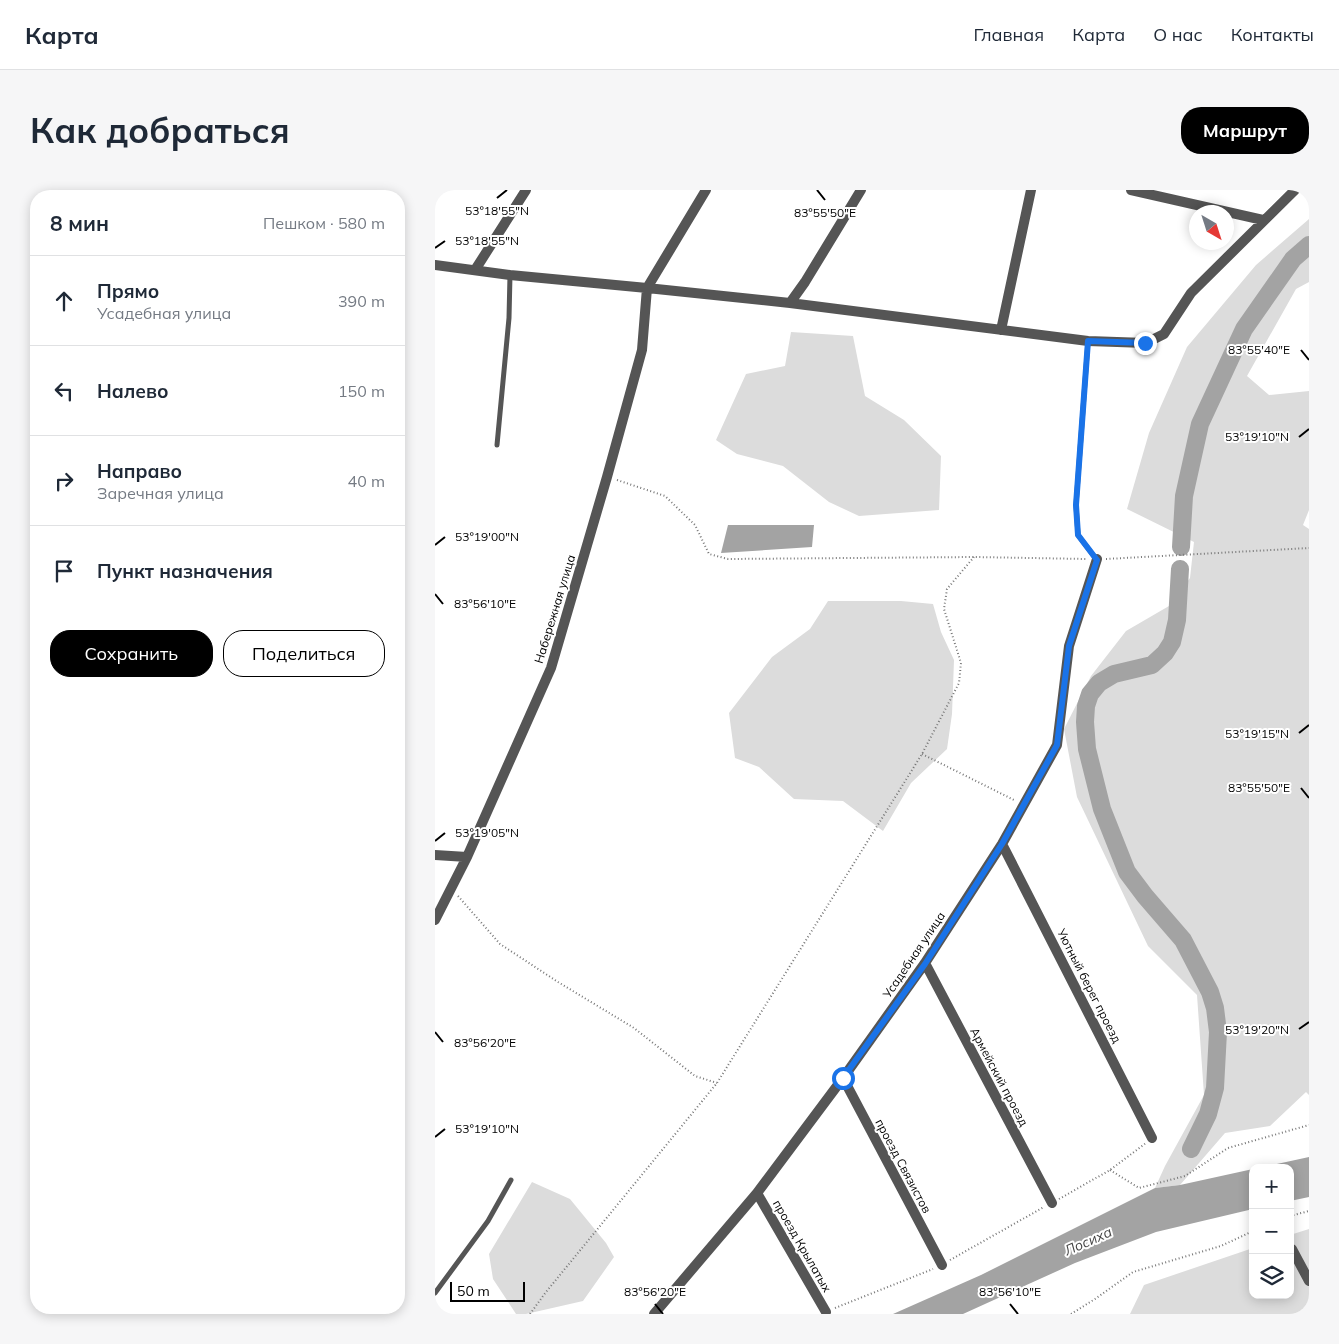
<!DOCTYPE html>
<html lang="ru">
<head>
<meta charset="utf-8">
<style>
	:root { --surface:#fff; --page:#f6f6f7; --text:#1f2937; --muted:#747a83; --line:#e0e1e3; --accent:#000 }
	body { margin:0; font-family:Mulish,sans-serif; background:var(--page); color:var(--text) }
	.controls { position:absolute; right:15px; bottom:15px; display:grid; overflow:hidden; border-radius:10px; box-shadow:0 2px 12px #0003 }
	.controls button { width:45px; height:45px; display:grid; place-items:center; padding:0; border:0; border-bottom:1px solid var(--line); background:var(--surface); color:var(--text); font:25px sans-serif }
	.compass { position:absolute; left:754px; top:15px; width:45px; height:45px; border-radius:50%; background:var(--surface); box-shadow:0 2px 12px #0003; rotate:141deg }
	.scale { position:absolute; left:15px; bottom:12px; width:75px; box-sizing:border-box; padding-left:5px; border:2px solid #000; border-top:0; font-size:14px; line-height:18px; white-space:nowrap; color:#000; -webkit-text-stroke:4px #fff; paint-order:stroke }
	.stop { position:absolute; width:15px; height:15px; margin:-11px; border:4px solid #1a73e8; border-radius:50%; background:#fff }
	.stop.end { background:#1a73e8; border-color:#fff; box-shadow:0 1px 5px #0008 }
	.list { margin:0; padding:0; list-style:none }
	h2 { display:flex; justify-content:space-between; align-items:center; height:65px; margin:0; padding:0 20px; font-size:21px }
	h2 small { font-size:16px; font-weight:400; color:var(--muted) }
	.list li { display:grid; grid-template-columns:32px 1fr auto; gap:15px; align-items:center; box-sizing:border-box; height:90px; padding:0 20px; border-top:1px solid var(--line) }
	.list b { display:block; font-size:19px; white-space:nowrap }
	.list p { margin:0; font-size:16px; white-space:nowrap; color:var(--muted) }
	.list em { font-size:16px; font-style:normal; color:var(--muted) }
	.actions { display:flex; gap:10px; padding:15px 20px }
	.actions a { flex:1; padding:11px 0; border:1px solid var(--accent); border-radius:20px; text-align:center; font-size:18px; color:var(--accent) }
	.actions .main { background:var(--accent); color:#fff }
	.icon { flex:none; width:28px; height:28px; fill:none; stroke:currentColor; stroke-width:2; stroke-linecap:round; stroke-linejoin:round }
	.map { position:relative; flex:none; width:874px; height:1124px; overflow:hidden; border-radius:20px }
	header { display:flex; align-items:center; gap:30px; box-sizing:border-box; height:70px; padding:0 25px; background:var(--surface); border-bottom:1px solid var(--line) }
	header strong { font-size:24px }
	nav { display:flex; gap:28px; margin-inline-start:auto; font-size:18px }
	.intro { display:flex; align-items:center; justify-content:space-between; box-sizing:border-box; height:120px; padding:0 30px }
	h1 { margin:0; font-size:35px }
	.button { padding:12px 22px; border-radius:20px; background:var(--accent); color:#fff; font-size:18px; font-weight:700 }
	main { display:flex; gap:30px; padding:0 30px }
	aside { flex:1; background:var(--surface); border-radius:20px; box-shadow:0 2px 12px #0003 }
	.map>svg:first-child { display:block }
	.green { fill:#dcdcdc }
	.water { fill:#a3a3a3 }
	.lines { fill:none; stroke-linecap:round; stroke-linejoin:round }
	.river { stroke:#a3a3a3; stroke-width:18 }
	.path { stroke:#777; stroke-width:2; stroke-dasharray:1 2.5; stroke-linecap:butt }
	.service { stroke:#555; stroke-width:5 }
	.minor { stroke:#555; stroke-width:10 }
	.route { stroke:#1a73e8; stroke-width:6 }
	.ticks { fill:none; stroke:#000; stroke-width:2 }
	.labels { text-anchor:middle; stroke-width:4; stroke-linejoin:round; paint-order:stroke }
	.street-label { font-size:12px; fill:#000; stroke:#fff }
	.water-label { font-size:14px; font-style:italic; fill:#444; stroke:#fff }
	.ticks-label { font-size:12px; text-anchor:middle; fill:#000; stroke:#fff; stroke-width:4; stroke-linejoin:round; paint-order:stroke }
</style>
</head>
<body>
<header>
<strong>Карта</strong>
<nav><a>Главная</a><a>Карта</a><a>О нас</a><a>Контакты</a></nav>
</header>
<div class="intro"><h1>Как добраться</h1><a class="button">Маршрут</a></div>
<main>
<aside>
<h2>8 мин<small>Пешком · 580 m</small></h2>
<ul class="list">
<li><svg class="icon" aria-label="ahead" viewBox="0 0 24 24"><path d="M12 20V5M6 11l6-6 6 6"/></svg><div><b>Прямо</b><p>Усадебная улица</p></div><em>390 m</em></li>
<li><svg class="icon" aria-label="left" viewBox="0 0 24 24"><path d="M17 20v-9H6M10 6l-5 5 5 5"/></svg><div><b>Налево</b></div><em>150 m</em></li>
<li><svg class="icon" aria-label="right" viewBox="0 0 24 24"><path d="M7 20v-9h11M14 6l5 5-5 5"/></svg><div><b>Направо</b><p>Заречная улица</p></div><em>40 m</em></li>
<li><svg class="icon" aria-label="arrive" viewBox="0 0 24 24"><path d="M6 21V4h12l-3 4 3 4H6"/></svg><div><b>Пункт назначения</b></div></li>
</ul>
<div class="actions"><a class="main">Сохранить</a><a>Поделиться</a></div>
</aside>
<div class="map">
<svg width="874" height="1124" viewBox="0 0 874 1124">
	<rect width="100%" height="100%" fill="#fff"/>
	<path class="green" d="M 874,29 L 874,92 L 861,99 L 812,186 L 834,205 L 874,201 L 874,320 L 868,335 L 874,339 L 874,905 L 871,902 L 835,936 L 790,943 L 745,995 L 720,998 L 730,976 L 769,905 L 762,805 L 713,756 L 642,607 L 629,539 L 656,486 L 691,441 L 734,416 L 755,388 L 759,352 L 692,319 L 714,243 L 752,157 L 821,75 Z
		M 356,142 L 418,146 L 430,206 L 469,230 L 506,266 L 504,320 L 424,326 L 394,312 L 348,276 L 302,264 L 281,250 L 311,184 L 350,176 Z
		M 393,411 L 466,411 L 498,414 L 506,442 L 519,470 L 517,524 L 512,559 L 476,593 L 448,641 L 408,611 L 359,609 L 324,577 L 300,568 L 294,523 L 337,467 L 375,439 Z
		M 97,992 L 135,1009 L 171,1053 L 179,1067 L 148,1111 L 91,1124 L 81,1124 L 58,1089 L 54,1064 Z
		M 874,1039 L 874,1124 L 695,1124 L 709,1095 L 818,1058 L 818,1105 L 855,1105 L 855,1045 Z"/>
	<path class="water" d="M 293,335 L 379,335 L 377,357 L 286,363 Z
		M 874,967 L 874,1007 L 855,1011 L 855,978 L 824,978 Z
		M 818,979 L 818,1019 L 721,1042 L 640,1073 L 528,1124 L 458,1124 L 546,1085 L 720,998 L 745,995 Z"/>
	<g class="lines">
		<path class="river" d="M 746,357 L 749,306 L 765,234 L 809,139 L 858,69 L 874,55
			M 745,379 L 742,430 L 737,452 L 730,463 L 717,475 L 679,484 L 664,493 L 655,504 L 651,516 L 650,532 L 652,559 L 667,619 L 692,682 L 710,706 L 748,750 L 775,802 L 780,818 L 783,842 L 780,898 L 773,924 L 756,959"/>
		<path class="path" d="M 182,290 L 230,306 L 260,335 L 274,364 L 293,369 L 539,367 L 651,369
			M 671,369 L 874,358
			M 487,564 L 579,610
			M 23,706 L 65,754 L 123,792 L 199,838 L 260,886 L 282,893
			M 675,980 L 704,998 L 750,986 L 793,958 L 874,935
			M 624,1009 L 675,980 L 711,953
			M 855,1026 L 874,1021
			M 515,1070 L 609,1017
			M 400,1118 L 498,1079
			M 95,1124 L 111,1102 L 282,893 L 487,564 L 524,493 L 526,473 L 509,419 L 512,399 L 539,367
			M 636,1124 L 660,1109 L 698,1082 L 786,1056 L 818,1041"/>
		<path class="service" d="M 653,151 L 641,315 L 643,345 L 661,369
			M 62,255 L 74,128 L 75,85
			M 0,1103 L 53,1031 L 76,990"/>
		<path class="minor" d="M 696,0 L 828,30
			M 0,75 L 75,85 L 212,98 L 355,113 L 653,151 L 711,153 L 729,144 L 756,103 L 860,0
			M 40,80 L 91,0
			M 355,113 L 370,92 L 426,0
			M 566,140 L 596,0
			M 567,654 L 717,948
			M 0,665 L 32,667
			M 0,730 L 32,667 L 116,478 L 172,287 L 207,160 L 212,98 L 271,0
			M 490,773 L 617,1013
			M 408,888 L 507,1075
			M 322,1003 L 391,1122
			M 857,1059 L 874,1091
			M 219,1124 L 322,1003 L 408,888 L 490,773 L 567,654 L 622,555 L 634,456 L 662,369"/>
	</g>
	<g class="lines">
		<path class="route" d="M 408,888 L 490,774 L 567,654 L 622,555 L 634,456 L 662,370 L 643,345 L 641,315 L 653,151 L 710,153"/>
	</g>
	<path class="ticks" d="M 382,0 L 390,10M 62,8 L 72,0M 0,58 L 10,51M 866,160 L 874,170M 864,247 L 874,239M 0,355 L 10,347M 0,404 L 8,414M 864,543 L 874,535M 866,598 L 874,608M 0,651 L 10,643M 864,839 L 874,832M 0,842 L 8,852M 0,947 L 10,939M 220,1114 L 228,1124M 575,1114 L 583,1124"/>
	<g class="labels">
		<g class="street-label">
			<text transform="translate(120 419) rotate(-73)" y="4">Набережная улица</text>
			<text transform="translate(479 765) rotate(-56)" y="4">Усадебная улица</text>
			<text transform="translate(654 796) rotate(63)" y="4">Уютный берег проезд</text>
			<text transform="translate(564 887) rotate(62)" y="4">Армейский проезд</text>
			<text transform="translate(468 976) rotate(62)" y="4">проезд Связистов</text>
			<text transform="translate(367 1056) rotate(60)" y="4">проезд Крылатых</text>
		</g>
		<g class="water-label">
			<text transform="translate(653 1051) rotate(-24)" y="5">Лосиха</text>
		</g>
	</g>
	<g class="ticks-label">
		<text x="62" y="25">53°18'55"N</text>
		<text x="390" y="27">83°55'50"E</text>
		<text x="52" y="55">53°18'55"N</text>
		<text x="824" y="164">83°55'40"E</text>
		<text x="822" y="251">53°19'10"N</text>
		<text x="52" y="351">53°19'00"N</text>
		<text x="50" y="418">83°56'10"E</text>
		<text x="822" y="548">53°19'15"N</text>
		<text x="824" y="602">83°55'50"E</text>
		<text x="52" y="647">53°19'05"N</text>
		<text x="822" y="844">53°19'20"N</text>
		<text x="50" y="857">83°56'20"E</text>
		<text x="52" y="943">53°19'10"N</text>
		<text x="220" y="1106">83°56'20"E</text>
		<text x="575" y="1106">83°56'10"E</text>
	</g>
</svg>
<div class="controls">
<button>+</button>
<button>−</button>
<button><svg class="icon" aria-label="layers" viewBox="0 0 24 24"><path d="M12 4l9 5-9 5-9-5zM3 14l9 5 9-5"/></svg></button>
</div>
<svg class="compass" viewBox="-18 -18 36 36"><path d="M0-13l5 13h-10z" fill="#e53935"/><path d="M0 13l5-13h-10z" fill="#747a83"/></svg>
<div class="scale">50 m</div>
<div class="stop" style="left:408px;top:888px"></div>
<div class="stop end" style="left:710px;top:153px"></div>
</div>
</main>
</body>
</html>
